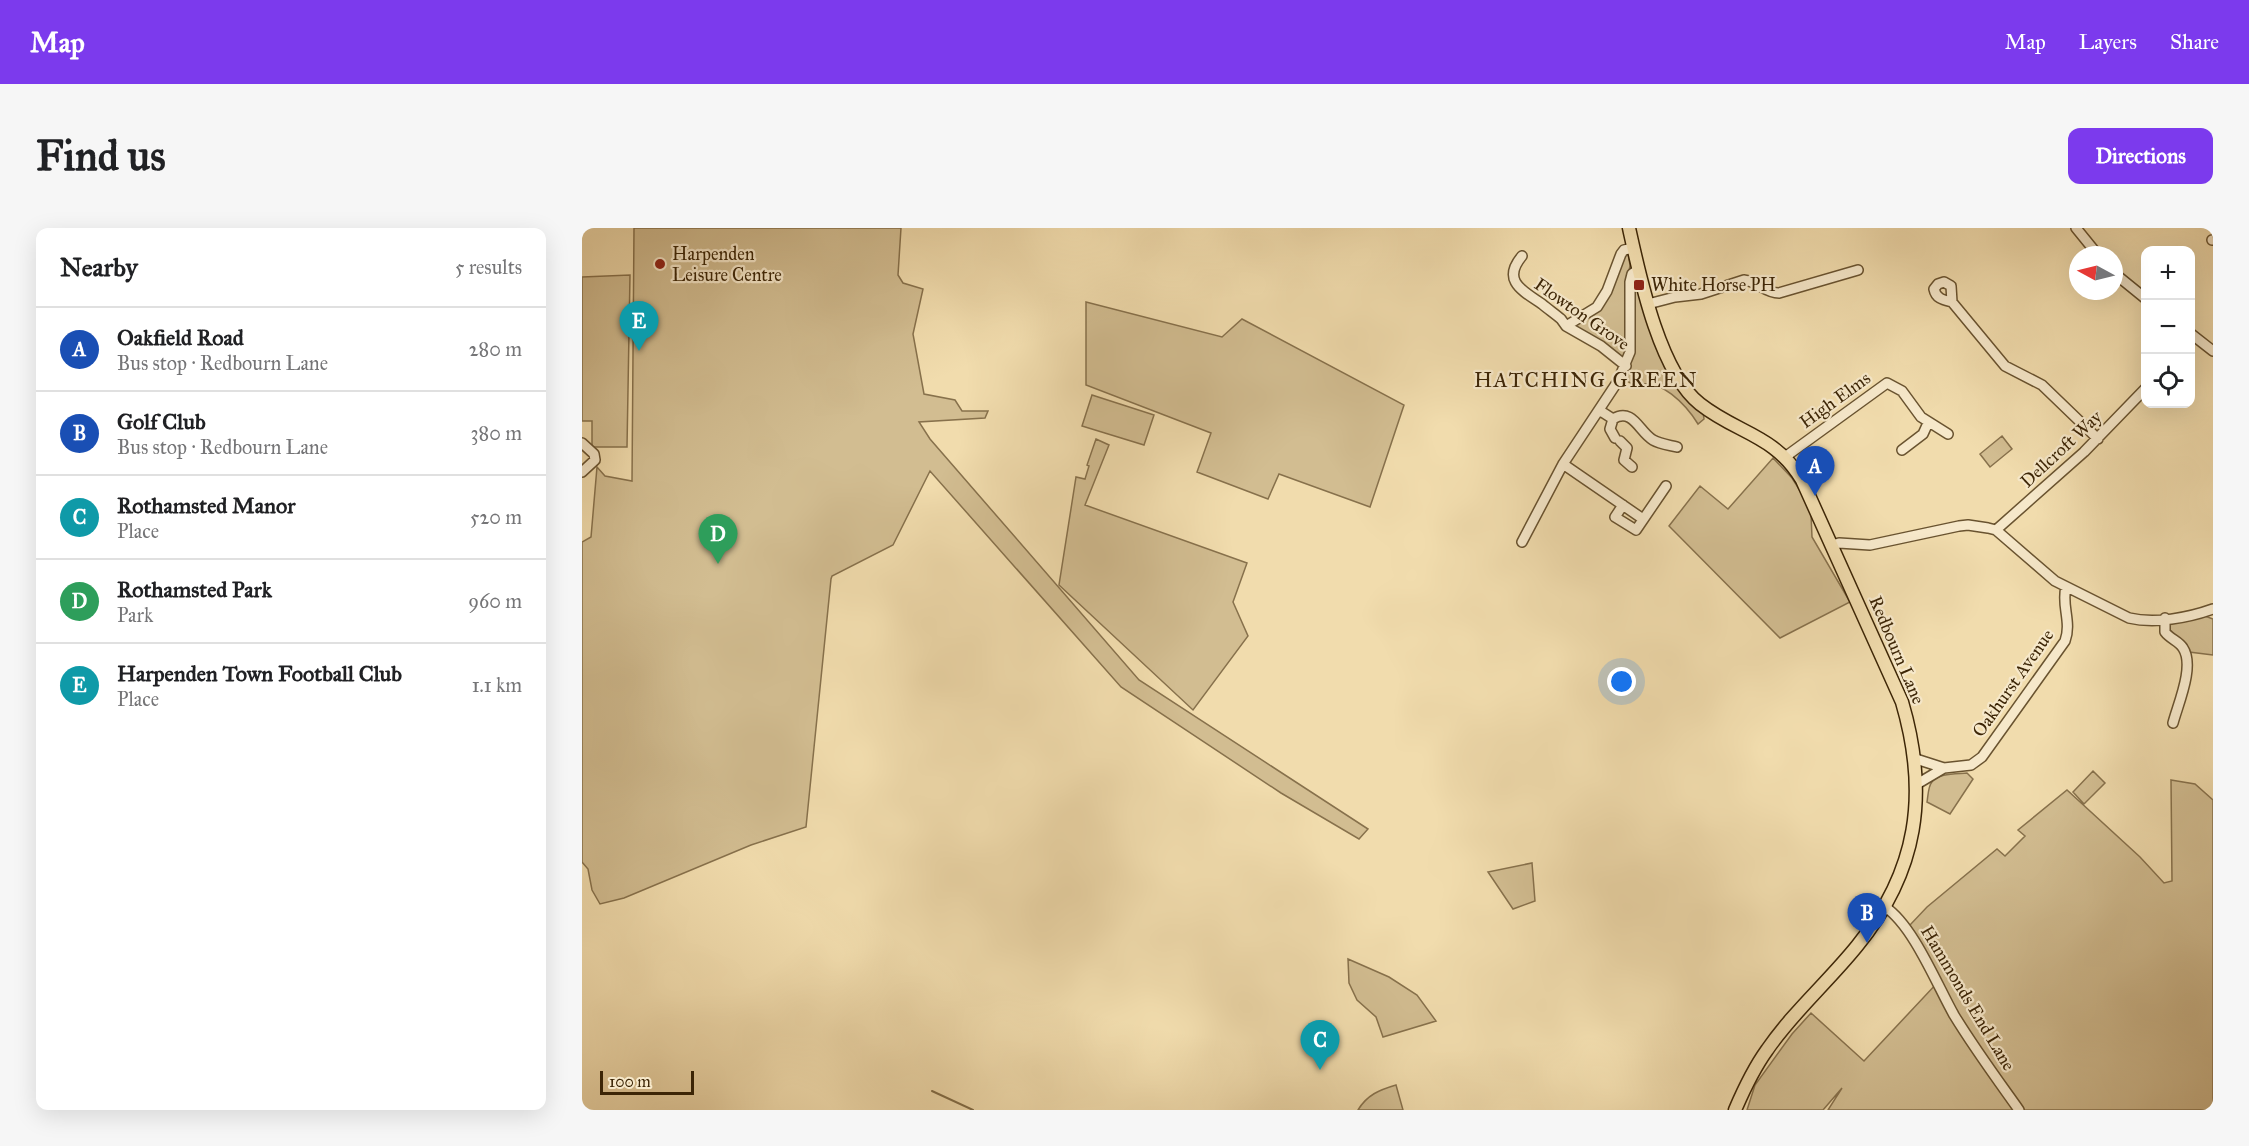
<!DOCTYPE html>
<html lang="en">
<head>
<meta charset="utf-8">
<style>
	:root { --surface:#fff; --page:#f6f6f6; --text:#202124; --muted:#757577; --line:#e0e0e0; --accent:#7c3aed }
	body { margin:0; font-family:"IM FELL Great Primer",serif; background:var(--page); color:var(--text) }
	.controls { position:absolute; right:18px; top:18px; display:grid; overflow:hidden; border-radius:12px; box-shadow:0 6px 24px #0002 }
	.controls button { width:54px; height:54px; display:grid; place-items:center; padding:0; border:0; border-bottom:2px solid var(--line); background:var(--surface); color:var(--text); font:30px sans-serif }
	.compass { position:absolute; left:1487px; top:18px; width:54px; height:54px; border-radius:50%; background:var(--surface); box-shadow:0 6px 24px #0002; rotate:277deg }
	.scale { position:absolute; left:18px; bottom:15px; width:94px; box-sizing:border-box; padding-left:6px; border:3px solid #3c2506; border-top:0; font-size:16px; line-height:21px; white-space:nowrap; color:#3c2506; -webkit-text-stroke:4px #f6e8ca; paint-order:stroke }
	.you { position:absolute; left:1040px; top:454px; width:21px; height:21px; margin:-15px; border:4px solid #fff; border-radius:50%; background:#1a73e8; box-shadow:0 0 0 9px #1a73e833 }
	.badge { display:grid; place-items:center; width:39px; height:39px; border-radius:50%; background:var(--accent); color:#fff; font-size:20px; font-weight:700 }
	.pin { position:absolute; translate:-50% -50px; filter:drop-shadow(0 2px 3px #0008) }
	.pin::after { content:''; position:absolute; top:32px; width:21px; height:18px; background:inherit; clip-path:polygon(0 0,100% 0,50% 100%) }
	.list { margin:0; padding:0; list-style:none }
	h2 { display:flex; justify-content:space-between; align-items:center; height:78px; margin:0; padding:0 24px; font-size:26px }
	h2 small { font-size:20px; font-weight:400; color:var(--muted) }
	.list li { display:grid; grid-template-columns:39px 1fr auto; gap:18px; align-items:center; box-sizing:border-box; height:84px; padding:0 24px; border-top:2px solid var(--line) }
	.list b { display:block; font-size:22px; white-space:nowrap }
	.list p { margin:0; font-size:20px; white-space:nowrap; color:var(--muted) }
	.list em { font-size:20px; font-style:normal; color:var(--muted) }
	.icon { flex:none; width:33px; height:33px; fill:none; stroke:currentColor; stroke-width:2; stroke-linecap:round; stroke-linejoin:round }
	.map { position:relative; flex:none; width:1631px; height:882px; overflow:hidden; border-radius:12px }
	header { display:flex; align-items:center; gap:36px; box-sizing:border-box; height:84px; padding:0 30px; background:var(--accent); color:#fff }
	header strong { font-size:28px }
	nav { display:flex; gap:33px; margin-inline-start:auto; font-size:21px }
	.intro { display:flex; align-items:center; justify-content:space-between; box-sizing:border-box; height:144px; padding:0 36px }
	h1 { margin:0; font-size:42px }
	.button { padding:15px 27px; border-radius:12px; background:var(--accent); color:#fff; font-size:21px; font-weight:700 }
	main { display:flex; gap:36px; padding:0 36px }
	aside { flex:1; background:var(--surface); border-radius:12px; box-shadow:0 6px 24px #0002 }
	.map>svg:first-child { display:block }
	.green { fill:#d2bd91; stroke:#87714c; stroke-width:1.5 }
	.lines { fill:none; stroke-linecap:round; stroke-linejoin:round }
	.stream { stroke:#836e48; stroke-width:2 }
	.minor-casing { stroke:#695330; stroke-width:12 }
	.major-casing { stroke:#3c2506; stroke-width:15 }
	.minor { stroke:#f6e8ca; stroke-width:9 }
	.major { stroke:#f1dcad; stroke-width:12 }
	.poi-dot { fill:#8f2418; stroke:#f6e8ca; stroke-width:2 }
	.labels { text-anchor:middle; stroke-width:4.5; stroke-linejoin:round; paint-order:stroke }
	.poi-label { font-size:18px; fill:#3c2506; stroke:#f6e8ca; text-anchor:start }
	.street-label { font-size:18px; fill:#3c2506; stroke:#f6e8ca }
	.quarter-label { font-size:21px; letter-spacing:1.5px; fill:#3c2506; stroke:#f6e8ca }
</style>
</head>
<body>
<header>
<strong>Map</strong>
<nav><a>Map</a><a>Layers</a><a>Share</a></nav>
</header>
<div class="intro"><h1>Find us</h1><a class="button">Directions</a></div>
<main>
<aside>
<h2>Nearby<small>5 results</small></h2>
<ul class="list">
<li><span class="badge" style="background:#1a4fb4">A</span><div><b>Oakfield Road</b><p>Bus stop · Redbourn Lane</p></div><em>280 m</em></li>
<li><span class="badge" style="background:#1a4fb4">B</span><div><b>Golf Club</b><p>Bus stop · Redbourn Lane</p></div><em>380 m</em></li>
<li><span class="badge" style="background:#0f9aa8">C</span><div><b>Rothamsted Manor</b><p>Place</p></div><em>520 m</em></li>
<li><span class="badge" style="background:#2e9e5b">D</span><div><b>Rothamsted Park</b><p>Park</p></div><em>960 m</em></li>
<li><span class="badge" style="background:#0f9aa8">E</span><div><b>Harpenden Town Football Club</b><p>Place</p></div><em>1.1 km</em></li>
</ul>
</aside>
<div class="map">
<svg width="1631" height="882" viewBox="0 0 1631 882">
	<rect width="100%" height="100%" fill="#f1dcad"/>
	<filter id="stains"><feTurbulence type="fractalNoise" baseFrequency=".00333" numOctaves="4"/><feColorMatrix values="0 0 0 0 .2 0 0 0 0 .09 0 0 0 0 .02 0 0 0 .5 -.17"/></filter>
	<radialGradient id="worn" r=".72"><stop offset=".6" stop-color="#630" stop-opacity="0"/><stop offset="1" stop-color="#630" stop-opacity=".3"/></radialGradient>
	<path class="green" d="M 52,0 L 319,0 L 316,47 L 321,55 L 341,61 L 331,106 L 342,166 L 373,172 L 380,183 L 406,183 L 403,190 L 337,194 L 348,211 L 557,452 L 786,601 L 777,611 L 699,565 L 539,459 L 348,243 L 311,317 L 250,348 L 249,351 L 224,599 L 169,617 L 42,670 L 18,676 L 10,662 L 6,641 L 0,634 L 0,314 L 9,309 L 15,239 L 23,248 L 50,253 Z
		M 1046,25 L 1048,37 L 1045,56 L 1043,133 L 990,97 L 1007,89 L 1041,27 Z
		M 48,47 L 45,219 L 10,219 L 10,193 L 0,193 L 0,49 Z
		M 1053,50 L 1080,127 L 1121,184 L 1122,191 L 1116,196 C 1105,178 1077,147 1054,158 L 1041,151 L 1051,126 L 1050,54 Z
		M 504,74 L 640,109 L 660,91 L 822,177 L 788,279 L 697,246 L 686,271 L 615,244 L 629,205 L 504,157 Z
		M 510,167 L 572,187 L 562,217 L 500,198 Z
		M 1420,208 L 1430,221 L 1408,239 L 1398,226 Z
		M 514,211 L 527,217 L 503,277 L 665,335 L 651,374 L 666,408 L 611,482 L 477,357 L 494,249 L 503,251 L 507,238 L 505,237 Z
		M 1191,230 L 1210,250 L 1222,269 L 1229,286 L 1230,309 L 1268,374 L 1198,410 L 1087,298 L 1118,258 L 1146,281 Z
		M 1623,388 L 1631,391 L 1631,427 L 1607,424 L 1588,404 L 1587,398 L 1589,395 Z
		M 1511,543 L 1523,555 L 1502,576 L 1491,564 Z
		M 1385,545 L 1391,551 L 1368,586 L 1345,574 C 1346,569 1346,558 1350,554 C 1355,545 1375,546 1385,545 Z
		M 1589,552 L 1613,556 L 1631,572 L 1631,882 L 1246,882 L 1260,860 L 1241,882 L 1165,882 L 1173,857 L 1210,806 L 1229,785 L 1282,833 L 1357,753 L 1327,698 L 1345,679 L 1415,621 L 1423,628 L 1443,608 L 1436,602 L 1485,562 L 1558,629 L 1582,655 L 1590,653 Z
		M 950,635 L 953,673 L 931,681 L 906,644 Z
		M 766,731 L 807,749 L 835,767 L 854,793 L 801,809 L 794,789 L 775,772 L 767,755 Z
		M 814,857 L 821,882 L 776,882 C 785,867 797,862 814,857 Z"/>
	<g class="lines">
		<path class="stream" d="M 350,863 L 391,882"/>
		<defs>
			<path id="minor" d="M 1494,0 L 1516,27
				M 1630,12 L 1631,12
				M 940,28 C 919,53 941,63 960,76 C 966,81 973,86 979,91 L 984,98 L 1019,118 L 1044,138
				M 1532,45 L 1564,71
				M 1370,74 L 1369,58 L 1362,54 L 1356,56 L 1352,61 C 1354,71 1362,72 1370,74 L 1423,138 L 1460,157 L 1516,211
				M 1066,76 L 1093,69 L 1119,66 L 1162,52 C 1175,53 1183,65 1197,65 L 1276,42
				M 984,98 L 1015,79 L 1025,63 L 1039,26 L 1042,22 L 1051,20
				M 1608,105 L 1631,123
				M 1017,182 L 1031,191 L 1028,201 L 1033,210
				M 1031,191 C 1051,179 1057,204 1071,212 C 1078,216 1087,217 1095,219
				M 1038,213 L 1045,220 L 1042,232 L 1050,239
				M 0,215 L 12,226 L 13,232 L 0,244
				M 1320,222 L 1341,206 L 1346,195
				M 1203,229 L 1305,155 L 1320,163 L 1339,189 L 1366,206
				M 981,236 L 1061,291
				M 1041,277 L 1033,289 L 1054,302 L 1084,258
				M 1414,302 L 1502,224 L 1564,160
				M 940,314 L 981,236 L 1036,153 L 1048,124 L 1048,54 L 1050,46 L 1057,41
				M 1250,317 L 1257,315 L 1288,317 L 1377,298 L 1386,297 L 1406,300 L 1414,302 L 1473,353 L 1547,390 C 1573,396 1606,390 1631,381
				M 1583,390 L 1583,404 C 1588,411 1597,413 1601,420 C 1613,438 1596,476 1591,495
				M 1334,531 L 1362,540
				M 1335,556 L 1362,540 L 1389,537 L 1400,529 L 1483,413 C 1490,394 1479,377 1484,359
				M 1303,679 C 1331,697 1355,757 1372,787 C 1392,820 1415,851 1437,882"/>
			<path id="major" d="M 1047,0 C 1058,50 1078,145 1118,176 C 1156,206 1192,206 1220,252 L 1320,474 C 1347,566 1336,643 1275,718 C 1246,754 1211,784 1185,822 C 1172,840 1162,861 1153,882"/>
		</defs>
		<use href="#minor" class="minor-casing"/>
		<use href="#major" class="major-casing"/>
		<use href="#minor" class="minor"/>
		<use href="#major" class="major"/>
	</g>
	<g class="poi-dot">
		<circle cx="78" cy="36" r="6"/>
		<rect x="1051" y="51" width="12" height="12" rx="3"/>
	</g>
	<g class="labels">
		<g class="poi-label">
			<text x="90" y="32">Harpenden<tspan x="90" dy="21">Leisure Centre</tspan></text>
			<text x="1069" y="63">White Horse PH</text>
		</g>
		<g class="street-label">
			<text transform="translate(1000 86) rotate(35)" y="6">Flowton Grove</text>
			<text transform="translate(1253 172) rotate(-36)" y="6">High Elms</text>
			<text transform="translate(1479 221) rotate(-43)" y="6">Dellcroft Way</text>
			<text transform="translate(1315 422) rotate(67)" y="6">Redbourn Lane</text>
			<text transform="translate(1431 455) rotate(-55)" y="6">Oakhurst Avenue</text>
			<text transform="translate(1386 770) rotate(59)" y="6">Hammonds End Lane</text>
		</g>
		<g class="quarter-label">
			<text x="1004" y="159">HATCHING GREEN</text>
		</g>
	</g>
	<rect width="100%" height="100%" filter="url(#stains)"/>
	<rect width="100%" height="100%" fill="url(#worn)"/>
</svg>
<div class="controls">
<button>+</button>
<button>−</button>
<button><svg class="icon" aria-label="locate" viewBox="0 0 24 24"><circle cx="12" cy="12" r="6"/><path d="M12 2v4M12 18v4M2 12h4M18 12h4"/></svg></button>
</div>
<svg class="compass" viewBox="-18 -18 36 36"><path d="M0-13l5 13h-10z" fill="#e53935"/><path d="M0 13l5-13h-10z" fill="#757577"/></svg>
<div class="scale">100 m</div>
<div class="you"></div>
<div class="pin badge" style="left:1233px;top:268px;background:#1a4fb4">A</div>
<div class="pin badge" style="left:1285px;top:715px;background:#1a4fb4">B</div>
<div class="pin badge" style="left:738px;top:842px;background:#0f9aa8">C</div>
<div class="pin badge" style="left:136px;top:336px;background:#2e9e5b">D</div>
<div class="pin badge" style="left:57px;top:123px;background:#0f9aa8">E</div>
</div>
</main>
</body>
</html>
